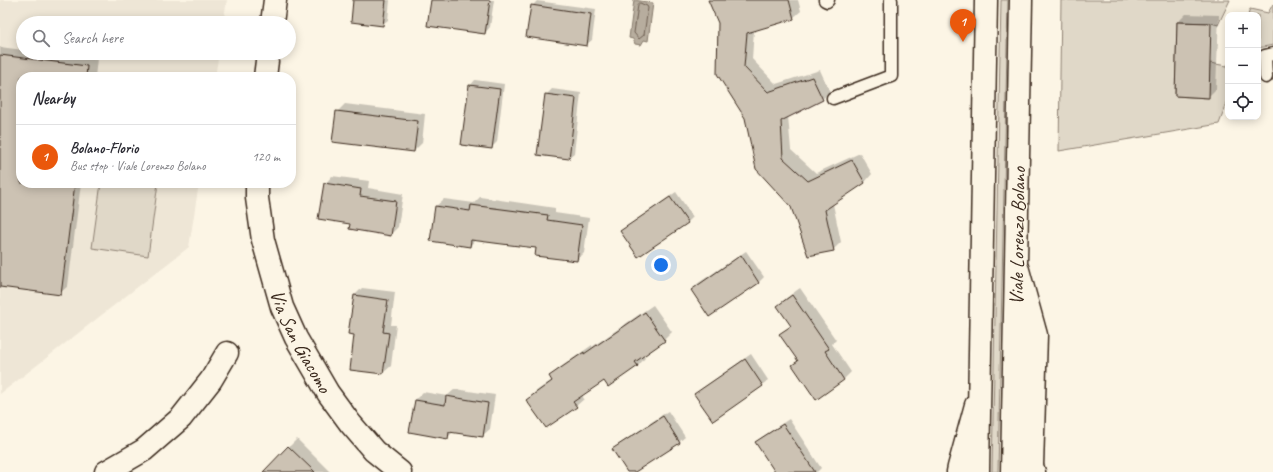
<!DOCTYPE html>
<html lang="en">
<head>
<meta charset="utf-8">
<style>
	:root { --surface:#fff; --page:#f2f2f3; --text:#2b2b33; --muted:#7c7c81; --line:#e1e1e2; --accent:#ea580c }
	body { margin:0; font-family:Caveat,sans-serif; background:var(--page); color:var(--text) }
	.controls { position:absolute; right:12px; top:12px; display:grid; overflow:hidden; border-radius:8px; box-shadow:0 2px 10px #0003 }
	.controls button { width:36px; height:36px; display:grid; place-items:center; padding:0; border:0; border-bottom:1px solid var(--line); background:var(--surface); color:var(--text); font:20px sans-serif }
	.you { position:absolute; left:661px; top:265px; width:14px; height:14px; margin:-10px; border:3px solid #fff; border-radius:50%; background:#1a73e8; box-shadow:0 0 0 6px #1a73e833 }
	.badge { display:grid; place-items:center; width:26px; height:26px; border-radius:50%; background:var(--accent); color:#fff; font-size:13px; font-weight:700 }
	.pin { position:absolute; translate:-50% -33px; filter:drop-shadow(0 1px 2px #0008) }
	.pin::after { content:''; position:absolute; top:21px; width:14px; height:12px; background:inherit; clip-path:polygon(0 0,100% 0,50% 100%) }
	.list { margin:0; padding:0; list-style:none }
	h2 { display:flex; justify-content:space-between; align-items:center; height:52px; margin:0; padding:0 16px; font-size:17px }
	h2 small { font-size:13px; font-weight:400; color:var(--muted) }
	.list li { display:grid; grid-template-columns:26px 1fr auto; gap:12px; align-items:center; box-sizing:border-box; height:64px; padding:0 16px; border-top:1px solid var(--line) }
	.list b { display:block; font-size:15px; white-space:nowrap }
	.list p { margin:0; font-size:13px; white-space:nowrap; color:var(--muted) }
	.list em { font-size:13px; font-style:normal; color:var(--muted) }
	.icon { flex:none; width:22px; height:22px; fill:none; stroke:currentColor; stroke-width:2; stroke-linecap:round; stroke-linejoin:round }
	.map { position:relative; flex:none; width:1273px; height:472px; overflow:hidden }
	.search { position:absolute; background:var(--surface); box-shadow:0 2px 10px #0003; left:16px; top:16px; width:280px; height:44px; display:flex; align-items:center; gap:10px; box-sizing:border-box; padding:0 14px; border-radius:22px; color:var(--muted); font-size:15px }
	.panel { position:absolute; background:var(--surface); box-shadow:0 2px 10px #0003; left:16px; top:72px; width:280px; height:116px; border-radius:16px }
	.map>svg:first-child { display:block }
	.built { fill:#eee6d6 }
	.green { fill:#e0d8c8; stroke:#8e8173 }
	.water { fill:#b7ad9e; stroke:#85796b }
	.shadow { fill:#0003 }
	.lines { fill:none; stroke-linecap:round; stroke-linejoin:round }
	.shore { stroke:#6d5e51; stroke-width:1 }
	.building { fill:#ccc2b3; stroke:#3b2a1e }
	.lane-casing { stroke:#3b2a1e; stroke-width:15 }
	.street-casing { stroke:#3b2a1e; stroke-width:25 }
	.secondary-casing { stroke:#3b2a1e; stroke-width:25 }
	.primary-casing { stroke:#3b2a1e; stroke-width:25 }
	.lane { stroke:#fcf5e5; stroke-width:12 }
	.street { stroke:#fcf5e5; stroke-width:22 }
	.secondary { stroke:#fcf5e5; stroke-width:22 }
	.primary { stroke:#fcf5e5; stroke-width:22 }
	.labels { text-anchor:middle; stroke-width:3; stroke-linejoin:round; paint-order:stroke }
	.street-label { font-size:20px; fill:#3b2a1e; stroke:#fcf5e5 }
</style>
</head>
<body>
<div class="map">
<svg width="1273" height="472" viewBox="0 0 1273 472">
	<rect width="100%" height="100%" fill="#fcf5e5"/>
	<filter id="ink" filterUnits="userSpaceOnUse"><feTurbulence type="fractalNoise" baseFrequency=".025" numOctaves="2"/><feDisplacementMap in="SourceGraphic" scale="8" xChannelSelector="R" yChannelSelector="G"/><feConvolveMatrix kernelMatrix="1 2 1 2 8 2 1 2 1" color-interpolation-filters="sRGB"/></filter>
	<g filter="url(#ink)">
		<path class="built" d="M 0,0 L 227,0 L 223,23 L 23,23 L 23,53 L 219,53 L 215,77 L 21,77 L 21,183 L 199,183 L 189,247 L 0,394 Z"/>
		<path class="green" d="M 1001,0 L 1008,0 L 998,472 L 992,472 Z
			M 1061,0 L 1230,0 L 1218,25 L 1211,23 L 1177,22 L 1175,96 L 1208,98 L 1210,63 L 1227,66 L 1228,64 L 1228,100 L 1219,124 L 1059,151 Z
			M 1273,4 L 1273,45 L 1258,48 L 1258,15 L 1248,15 L 1250,9 L 1268,13 Z
			M 101,183 L 158,183 L 148,256 L 92,248 Z"/>
		<path class="water" d="M 634,0 L 653,3 L 648,41 L 644,40 L 641,45 L 635,44 L 633,39 L 629,38 Z"/>
		<path class="shadow" d="M 354,0 L 390,0 L 388,20 L 382,25 Z
			M 432,0 L 494,0 L 490,27 L 485,33 Z
			M 709,0 L 798,0 L 801,11 L 793,18 L 754,30 L 752,59 L 776,84 L 820,70 L 830,92 L 822,99 L 788,116 L 791,150 L 816,173 L 860,153 L 872,174 L 865,182 L 833,204 L 841,242 L 833,250 L 791,206 L 746,117 L 719,22 Z
			M 537,1 L 596,9 L 592,40 L 586,45 L 532,6 Z
			M 1186,14 L 1219,15 L 1216,89 L 1208,97 L 1178,22 Z
			M 0,47 L 23,50 L 23,53 L 50,53 L 97,59 L 95,77 L 21,77 L 21,183 L 81,183 L 68,286 L 60,293 L 0,286 Z
			M 475,80 L 504,84 L 497,142 L 491,148 L 470,86 Z
			M 552,89 L 581,93 L 574,153 L 568,158 L 546,95 Z
			M 345,104 L 425,114 L 422,143 L 414,151 L 337,112 Z
			M 332,176 L 369,181 L 368,188 L 403,194 L 398,227 L 390,235 L 325,184 Z
			M 676,192 L 693,217 L 687,223 L 621,231 L 627,226 Z
			M 480,197 L 555,208 L 555,213 L 589,218 L 584,253 L 577,260 L 537,248 L 476,239 L 470,246 L 436,206 L 444,199 L 474,203 Z
			M 746,251 L 764,277 L 759,282 L 709,316 L 692,290 L 697,284 Z
			M 362,288 L 395,292 L 391,325 L 396,325 L 391,366 L 383,373 L 351,369 L 355,334 L 354,296 Z
			M 800,288 L 836,340 L 832,344 L 851,372 L 844,379 L 816,398 L 793,365 L 798,360 L 781,334 L 791,325 L 778,306 L 785,299 Z
			M 653,305 L 672,332 L 664,340 L 643,355 L 645,358 L 638,366 L 604,380 L 582,395 L 584,399 L 576,406 L 528,400 L 535,392 L 552,380 L 550,376 L 558,369 L 592,345 L 592,347 Z
			M 751,354 L 768,380 L 762,385 L 713,420 L 696,394 L 701,389 Z
			M 455,389 L 495,395 L 490,429 L 482,436 L 453,432 L 447,438 L 415,400 L 423,392 L 447,396 Z
			M 668,411 L 685,437 L 679,442 L 633,472 L 628,472 L 613,449 L 619,444 Z
			M 789,419 L 821,468 L 817,472 L 776,472 L 756,442 L 762,437 Z
			M 297,439 L 330,472 L 264,472 Z"/>
		<g class="lines">
			<path class="shore" d="M 640,3 L 647,6 L 648,8 L 644,35 L 639,39 L 634,33 L 638,5 Z"/>
		</g>
		<path class="building" d="M 353,0 L 386,0 L 383,26 L 351,22 Z
			M 431,0 L 490,0 L 485,34 L 427,26 Z
			M 708,0 L 789,0 L 794,19 L 747,33 L 744,67 L 768,92 L 812,77 L 823,100 L 781,121 L 783,158 L 808,181 L 852,160 L 865,183 L 825,210 L 834,251 L 808,256 L 791,207 L 756,169 L 745,118 L 717,74 L 718,23 Z
			M 531,5 L 591,14 L 587,46 L 526,37 Z
			M 1177,22 L 1211,23 L 1209,98 L 1175,96 Z
			M 0,55 L 87,66 L 86,77 L 21,77 L 21,183 L 75,183 L 61,295 L 0,287 Z
			M 469,85 L 500,89 L 492,149 L 461,145 Z
			M 545,94 L 576,98 L 569,159 L 537,155 Z
			M 336,111 L 418,121 L 414,152 L 332,142 Z
			M 324,183 L 361,189 L 360,196 L 396,201 L 391,236 L 349,229 L 350,224 L 318,219 Z
			M 670,197 L 688,223 L 638,257 L 620,231 Z
			M 471,205 L 548,215 L 547,220 L 582,225 L 577,261 L 535,256 L 536,248 L 502,244 L 471,240 L 470,247 L 430,241 L 435,206 L 470,211 Z
			M 741,255 L 759,283 L 709,317 L 691,290 Z
			M 354,295 L 388,300 L 383,332 L 389,333 L 383,374 L 350,370 L 354,335 L 348,334 Z
			M 792,295 L 829,349 L 825,351 L 844,380 L 816,400 L 792,365 L 798,361 L 779,334 L 791,326 L 777,306 Z
			M 645,312 L 665,341 L 635,362 L 638,366 L 608,387 L 604,381 L 573,402 L 577,407 L 546,428 L 526,400 L 552,381 L 549,376 L 584,352 L 584,354 Z
			M 745,359 L 763,386 L 713,421 L 694,394 Z
			M 446,396 L 488,403 L 483,437 L 449,432 L 448,439 L 409,432 L 415,400 L 445,405 Z
			M 663,416 L 680,443 L 635,472 L 627,472 L 612,449 Z
			M 783,424 L 815,472 L 775,472 L 755,442 Z
			M 288,446 L 315,472 L 263,472 Z"/>
		<g class="lines">
			<defs>
				<path id="lane" d="M 825,0 L 827,1 L 828,0
					M 1266,77 L 1265,56 L 1273,54
					M 833,98 L 891,76 L 891,0"/>
				<g id="street">
					<path d="M 272,23 L 275,0"/>
					<path d="M 265,77 L 268,53"/>
					<path id="s1" d="M 257,183 L 257,198 L 263,240 L 282,307 L 296,338 L 328,393 L 350,423 L 374,451 L 400,472"/>
					<path d="M 106,472 L 144,450 L 181,418 L 211,380 L 227,353"/>
				</g>
				<path id="secondary" d="M 1018,270 L 1036,335 L 1032,466 L 1034,472
					M 958,472 L 959,467 L 976,405"/>
				<path id="primary" d="M 978,472 L 986,0
					M 1012,472 L 1021,0"/>
			</defs>
			<use href="#lane" class="lane-casing"/>
			<use href="#street" class="street-casing"/>
			<use href="#secondary" class="secondary-casing"/>
			<use href="#primary" class="primary-casing"/>
			<use href="#lane" class="lane"/>
			<use href="#street" class="street"/>
			<use href="#secondary" class="secondary"/>
			<use href="#primary" class="primary"/>
		</g>
	</g>
	<g class="labels">
		<g class="street-label">
			<text transform="translate(1017 236) rotate(-89)" y="7">Viale Lorenzo Bolano</text>
			<text dy="7" stroke="none"><textPath href="#s1" startOffset="166">Via San Giacomo</textPath></text>
		</g>
	</g>
</svg>
<div class="controls">
<button>+</button>
<button>−</button>
<button><svg class="icon" aria-label="locate" viewBox="0 0 24 24"><circle cx="12" cy="12" r="6"/><path d="M12 2v4M12 18v4M2 12h4M18 12h4"/></svg></button>
</div>
<div class="you"></div>
<div class="pin badge" style="left:963px;top:42px">1</div>
<div class="search"><svg class="icon" aria-label="search" viewBox="0 0 24 24"><circle cx="10" cy="10" r="6"/><path d="M15 15l6 6"/></svg>Search here</div>
<section class="panel">
<h2>Nearby<small></small></h2>
<ul class="list">
<li><span class="badge">1</span><div><b>Bolano-Florio</b><p>Bus stop · Viale Lorenzo Bolano</p></div><em>120 m</em></li>
</ul>
</section>
</div>
</body>
</html>
